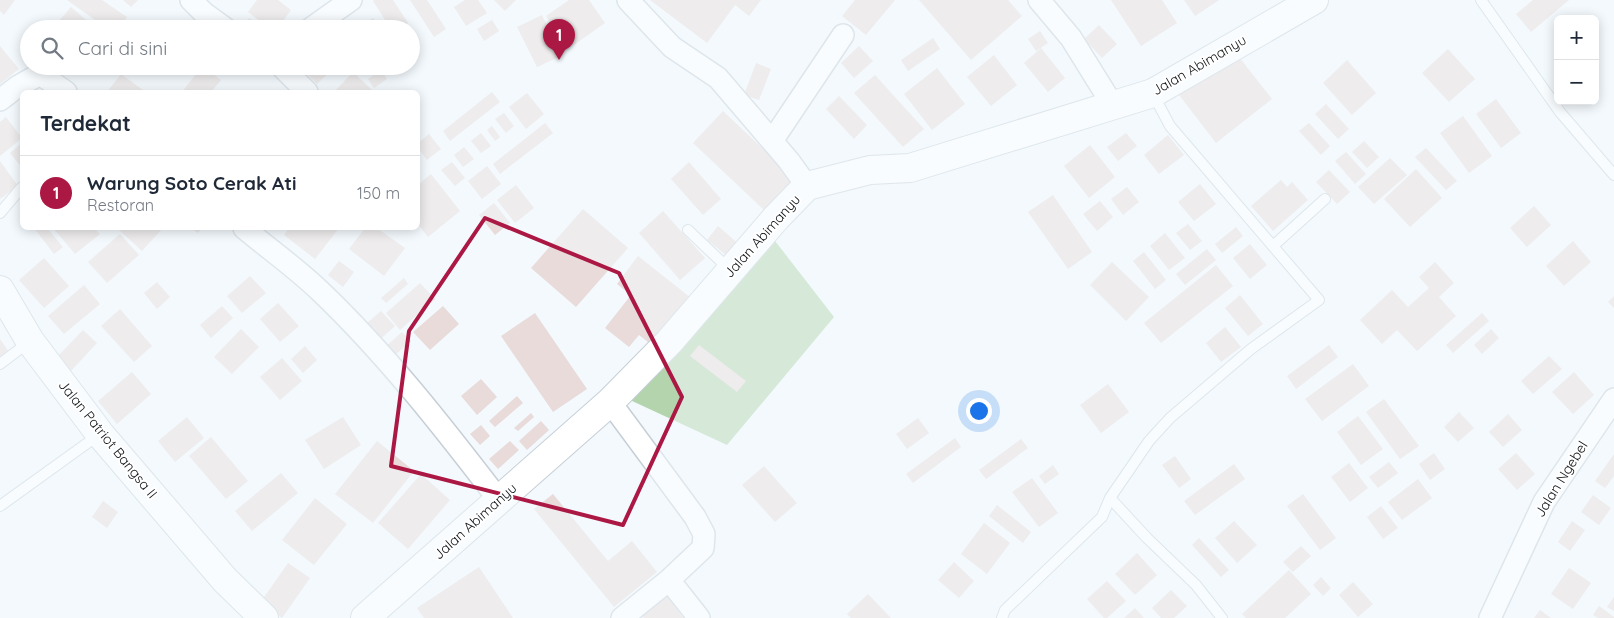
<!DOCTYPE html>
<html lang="id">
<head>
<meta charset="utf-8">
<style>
	:root { --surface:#fff; --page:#f6f6f7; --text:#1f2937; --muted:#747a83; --line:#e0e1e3; --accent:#ac1844 }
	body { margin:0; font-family:Quicksand,sans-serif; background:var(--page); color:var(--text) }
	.controls { position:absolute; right:15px; top:15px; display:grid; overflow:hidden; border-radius:8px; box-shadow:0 2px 12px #0003 }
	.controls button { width:45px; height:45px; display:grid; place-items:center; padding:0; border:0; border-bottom:1px solid var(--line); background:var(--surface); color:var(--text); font:25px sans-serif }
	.you { position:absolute; left:978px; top:410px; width:18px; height:18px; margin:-12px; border:4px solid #fff; border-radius:50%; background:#1a73e8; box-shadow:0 0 0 8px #1a73e833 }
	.badge { display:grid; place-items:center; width:32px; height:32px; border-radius:50%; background:var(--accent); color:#fff; font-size:16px; font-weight:700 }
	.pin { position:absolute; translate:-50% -41px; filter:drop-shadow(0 1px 2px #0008) }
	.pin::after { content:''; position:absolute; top:26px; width:18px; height:15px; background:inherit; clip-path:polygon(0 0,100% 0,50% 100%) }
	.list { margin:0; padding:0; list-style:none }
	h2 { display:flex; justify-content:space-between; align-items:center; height:65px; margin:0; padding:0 20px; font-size:21px }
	h2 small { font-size:16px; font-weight:400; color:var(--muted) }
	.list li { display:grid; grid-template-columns:32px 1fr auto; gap:15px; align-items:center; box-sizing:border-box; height:75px; padding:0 20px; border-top:1px solid var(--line) }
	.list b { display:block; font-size:19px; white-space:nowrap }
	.list p { margin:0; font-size:16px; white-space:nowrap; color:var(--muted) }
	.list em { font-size:16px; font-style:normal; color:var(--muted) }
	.icon { flex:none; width:28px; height:28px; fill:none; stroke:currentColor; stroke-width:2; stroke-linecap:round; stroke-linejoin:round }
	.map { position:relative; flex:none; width:1614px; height:618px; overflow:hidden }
	.search { position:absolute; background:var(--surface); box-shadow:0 2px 12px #0003; left:20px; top:20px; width:400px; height:55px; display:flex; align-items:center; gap:12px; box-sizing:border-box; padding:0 18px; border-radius:28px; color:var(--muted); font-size:19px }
	.panel { position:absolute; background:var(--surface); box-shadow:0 2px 12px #0003; left:20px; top:90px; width:400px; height:140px; border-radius:8px }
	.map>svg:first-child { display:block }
	.green { fill:#b3d4ad }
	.building { fill:#e8dbd9 }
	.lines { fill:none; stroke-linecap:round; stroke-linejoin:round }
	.lane-casing { stroke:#c6cfd7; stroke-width:12 }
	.street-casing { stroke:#c6cfd7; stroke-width:24 }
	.secondary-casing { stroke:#c6cfd7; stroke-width:30 }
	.lane { stroke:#fff; stroke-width:10 }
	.street { stroke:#fff; stroke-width:21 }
	.secondary { stroke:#fff; stroke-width:28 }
	.marked { fill:none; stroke:#ac1844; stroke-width:4; stroke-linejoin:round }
	.labels { text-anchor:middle; stroke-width:4; stroke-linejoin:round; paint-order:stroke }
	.street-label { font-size:14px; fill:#0e1114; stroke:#fff }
</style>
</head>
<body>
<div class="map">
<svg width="1614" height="618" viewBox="0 0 1614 618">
	<rect width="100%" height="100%" fill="#f3f9fd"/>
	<path class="green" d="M 772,237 L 834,317 L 727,445 L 630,400 Z"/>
	<path class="building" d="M 0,0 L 15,0 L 4,15 L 0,11 Z
		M 67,0 L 102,0 L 127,17 L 119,29 L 108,29 Z
		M 123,0 L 138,0 L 131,7 Z
		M 257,0 L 278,0 L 291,10 L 277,29 L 270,29 L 248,12 Z
		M 374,0 L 393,0 L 408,23 L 399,29 L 391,29 L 373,1 Z
		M 410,0 L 427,0 L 446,29 L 434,37 Z
		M 465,0 L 478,0 L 487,13 L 466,26 L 454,7 Z
		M 494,0 L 516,0 L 505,11 Z
		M 569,0 L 589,0 L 605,23 L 568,49 L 546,16 Z
		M 650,0 L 761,0 L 749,16 L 735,5 L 707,43 Z
		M 855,0 L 895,0 L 866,35 L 842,16 Z
		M 919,0 L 1008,0 L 1022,16 L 971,60 Z
		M 1111,0 L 1162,0 L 1177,23 L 1141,46 Z
		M 1184,0 L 1219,0 L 1195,16 Z
		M 1533,0 L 1569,0 L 1531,32 L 1516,14 Z
		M 71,7 L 92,25 L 89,29 L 52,29 Z
		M 542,15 L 561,56 L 537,67 L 517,27 Z
		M 249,18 L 264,29 L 241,29 Z
		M 373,18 L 380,29 L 357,29 Z
		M 492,20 L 499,31 L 484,41 L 477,29 Z
		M 1099,25 L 1117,44 L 1102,58 L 1084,39 Z
		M 1040,31 L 1048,43 L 1036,51 L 1028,39 Z
		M 933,38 L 940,49 L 908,71 L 901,60 Z
		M 0,46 L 19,69 L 0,84 Z
		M 859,46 L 873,61 L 854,78 L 841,63 Z
		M 1041,48 L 1065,78 L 1048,92 L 1024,63 Z
		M 1232,48 L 1272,99 L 1216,143 L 1176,91 Z
		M 1448,49 L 1475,79 L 1449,102 L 1422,73 Z
		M 994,55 L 1017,85 L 991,106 L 967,77 Z
		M 1347,60 L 1376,93 L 1352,115 L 1323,83 Z
		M 756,63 L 771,69 L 759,100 L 744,95 Z
		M 202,66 L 221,80 L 211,92 L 182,92 Z
		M 300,66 L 336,66 L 317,84 Z
		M 937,68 L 965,104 L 932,130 L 904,94 Z
		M 381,70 L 387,79 L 374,88 L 368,79 Z
		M 353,72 L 374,92 L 334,92 Z
		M 121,74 L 143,90 L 141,92 L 107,92 Z
		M 875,75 L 924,129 L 903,147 L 854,93 Z
		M 492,92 L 500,102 L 450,141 L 443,131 Z
		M 527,93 L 544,114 L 526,129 L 509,107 Z
		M 839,96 L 867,125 L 854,139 L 826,109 Z
		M 1496,99 L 1521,133 L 1501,148 L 1476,114 Z
		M 1326,104 L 1349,129 L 1338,139 L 1315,114 Z
		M 723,111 L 795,179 L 765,211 L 693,143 Z
		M 504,113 L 514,126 L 506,133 L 495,119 Z
		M 1463,116 L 1492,156 L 1469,173 L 1440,133 Z
		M 6,117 L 22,138 L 0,156 L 0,122 Z
		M 545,123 L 553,133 L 500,174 L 493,164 Z
		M 1309,123 L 1330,146 L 1321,155 L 1299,131 Z
		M 492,126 L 500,137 L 495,141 L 487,130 Z
		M 481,133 L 491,146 L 481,153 L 471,141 Z
		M 1126,133 L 1137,146 L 1118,161 L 1107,147 Z
		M 429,134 L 441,149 L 427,160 L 418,148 L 418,143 Z
		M 1168,135 L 1184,155 L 1159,174 L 1144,155 Z
		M 1364,141 L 1379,157 L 1367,168 L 1352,152 Z
		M 22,143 L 22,168 L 10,153 Z
		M 1090,145 L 1115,177 L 1089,198 L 1064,166 Z
		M 464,147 L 474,159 L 463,167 L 454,155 Z
		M 1426,148 L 1457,181 L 1446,190 L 1415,157 Z
		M 1346,152 L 1366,174 L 1355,184 L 1335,161 Z
		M 1390,158 L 1407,175 L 1374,204 L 1358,187 Z
		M 0,161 L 18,186 L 0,199 Z
		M 452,162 L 465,178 L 455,186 L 441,170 Z
		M 689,162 L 721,199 L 703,215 L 671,179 Z
		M 487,166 L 501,184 L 482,199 L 468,181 Z
		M 1416,169 L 1442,198 L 1410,227 L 1384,199 Z
		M 1329,170 L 1350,192 L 1337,204 L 1316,182 Z
		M 431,174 L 460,211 L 428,237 L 418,224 L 418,185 Z
		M 1281,180 L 1287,187 L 1292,182 L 1308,200 L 1273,231 L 1251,206 Z
		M 1200,184 L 1216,204 L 1194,221 L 1178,202 Z
		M 516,185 L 534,208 L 515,223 L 497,200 Z
		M 1127,187 L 1139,202 L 1123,215 L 1111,199 Z
		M 1053,195 L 1092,252 L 1068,269 L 1028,212 Z
		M 1100,201 L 1113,217 L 1097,231 L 1083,214 Z
		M 494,203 L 510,223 L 495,235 L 479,215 Z
		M 1534,206 L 1551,225 L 1527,247 L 1510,228 Z
		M 583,209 L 628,248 L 576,307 L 531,268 Z
		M 663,211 L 705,258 L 680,280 L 639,233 Z
		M 1188,224 L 1202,241 L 1190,250 L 1176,233 Z
		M 718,226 L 741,246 L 731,259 L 707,240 Z
		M 1236,227 L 1243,236 L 1222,253 L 1215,244 Z
		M 34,228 L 47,228 L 63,247 L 54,254 Z
		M 53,228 L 94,228 L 100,234 L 75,254 Z
		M 121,228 L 163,228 L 142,251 L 119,230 Z
		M 190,228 L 202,228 L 198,233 Z
		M 289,228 L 339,228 L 315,259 L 284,235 Z
		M 365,228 L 377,228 L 405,248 L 384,276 L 349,249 Z
		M 1165,233 L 1185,258 L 1169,270 L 1150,246 Z
		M 120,234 L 139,255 L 107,283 L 88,262 Z
		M 1573,241 L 1591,262 L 1564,286 L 1546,266 Z
		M 1250,244 L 1267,265 L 1250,279 L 1233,258 Z
		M 1207,249 L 1216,260 L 1185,285 L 1176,274 Z
		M 1144,252 L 1166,280 L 1155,289 L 1133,261 Z
		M 638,256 L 691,298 L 653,346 L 639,335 L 629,347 L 605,328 L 631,295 L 617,284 Z
		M 44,258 L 69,286 L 44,308 L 19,280 Z
		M 339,261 L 354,272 L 343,287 L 328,275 Z
		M 1112,262 L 1149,297 L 1126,321 L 1090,285 Z
		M 1435,262 L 1454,283 L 1439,297 L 1456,316 L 1417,351 L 1397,330 L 1382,344 L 1360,320 L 1392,290 L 1408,307 L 1429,288 L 1419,277 Z
		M 1216,265 L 1233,286 L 1161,343 L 1144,323 Z
		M 250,276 L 266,293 L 242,313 L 227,296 Z
		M 404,278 L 408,284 L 386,303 L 381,298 Z
		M 157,282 L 170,297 L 157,309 L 144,293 Z
		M 420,283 L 435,299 L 400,330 L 386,313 Z
		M 84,285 L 100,304 L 64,334 L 48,316 Z
		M 1240,295 L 1263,324 L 1248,336 L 1225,308 Z
		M 1614,296 L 1614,308 L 1608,302 Z
		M 278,303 L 299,326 L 280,342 L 260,319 Z
		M 222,306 L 233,318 L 211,338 L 200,325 Z
		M 443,306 L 459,324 L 430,350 L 413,332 Z
		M 120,309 L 152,346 L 134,362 L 101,326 Z
		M 381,311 L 395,326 L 374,345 L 360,329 Z
		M 535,313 L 587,389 L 553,412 L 501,336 Z
		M 1482,313 L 1489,321 L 1453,353 L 1446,345 Z
		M 1225,327 L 1241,347 L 1221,362 L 1206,343 Z
		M 241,329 L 259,347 L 232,374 L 214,357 Z
		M 1491,329 L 1499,338 L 1482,354 L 1474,345 Z
		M 83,330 L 97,343 L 70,372 L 55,359 Z
		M 402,332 L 411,341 L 393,357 L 384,348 Z
		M 0,339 L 9,352 L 0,358 Z
		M 699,345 L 746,381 L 737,392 L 690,356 Z
		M 1329,345 L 1338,357 L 1296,389 L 1287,376 Z
		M 305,346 L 317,360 L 303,373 L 291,359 Z
		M 1549,356 L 1562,369 L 1533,394 L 1521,381 Z
		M 282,358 L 302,381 L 280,400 L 260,377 Z
		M 1353,364 L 1369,386 L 1322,421 L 1305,399 Z
		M 132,372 L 151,394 L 117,424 L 98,401 Z
		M 1574,372 L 1594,395 L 1573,414 L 1552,392 Z
		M 481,379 L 497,397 L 477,415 L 461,396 Z
		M 1108,384 L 1129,412 L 1101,433 L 1080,405 Z
		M 517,396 L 523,403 L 495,427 L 489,421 Z
		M 1384,399 L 1419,446 L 1400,459 L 1366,412 Z
		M 1459,412 L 1474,428 L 1458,442 L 1444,427 Z
		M 531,413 L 534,417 L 518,431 L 514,428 Z
		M 1508,414 L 1522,430 L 1503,447 L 1489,432 Z
		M 1358,416 L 1383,449 L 1361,465 L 1337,432 Z
		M 187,417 L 204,438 L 175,462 L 158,441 Z
		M 343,417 L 361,445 L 324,469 L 305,440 Z
		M 918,418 L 929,433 L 907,449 L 896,434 Z
		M 541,421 L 549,430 L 527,450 L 519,441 Z
		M 481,425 L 490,436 L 480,445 L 470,434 Z
		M 211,437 L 248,481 L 226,499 L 189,456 Z
		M 955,438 L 961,447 L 913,483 L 906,474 Z
		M 1021,439 L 1028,448 L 986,479 L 979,470 Z
		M 377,441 L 414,471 L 373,523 L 335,494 Z
		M 510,441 L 519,450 L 498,469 L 489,459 Z
		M 1434,453 L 1445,469 L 1430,480 L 1419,464 Z
		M 1516,453 L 1535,474 L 1517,490 L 1498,469 Z
		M 1614,454 L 1614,476 L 1605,488 L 1595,481 Z
		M 1175,456 L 1191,479 L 1179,488 L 1162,465 Z
		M 1389,462 L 1398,473 L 1378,488 L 1369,477 Z
		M 1349,463 L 1368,488 L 1350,502 L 1331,477 Z
		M 1234,464 L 1245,479 L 1195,515 L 1184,501 Z
		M 1053,465 L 1059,474 L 1045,484 L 1039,476 Z
		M 764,466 L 797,503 L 775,522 L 742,485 Z
		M 281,473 L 298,493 L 252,531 L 235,511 Z
		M 421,474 L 450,500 L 408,549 L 378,523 Z
		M 1032,478 L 1058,513 L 1039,527 L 1012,492 Z
		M 1418,479 L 1432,498 L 1402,520 L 1388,502 Z
		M 553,494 L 608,561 L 632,541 L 657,572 L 614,607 L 534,509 Z
		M 1303,494 L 1336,538 L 1320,550 L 1287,506 Z
		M 1593,495 L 1611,508 L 1599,525 L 1581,512 Z
		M 315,498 L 347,524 L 314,565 L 282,540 Z
		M 103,501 L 118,512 L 107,528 L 92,517 Z
		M 997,505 L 1031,532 L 1023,543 L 989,516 Z
		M 1381,506 L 1398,528 L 1383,539 L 1367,517 Z
		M 1234,521 L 1257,545 L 1237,563 L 1215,538 Z
		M 1572,521 L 1585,530 L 1570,551 L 1558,542 Z
		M 984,523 L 1010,543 L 987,574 L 961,554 Z
		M 1199,538 L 1229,570 L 1221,577 L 1192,545 Z
		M 1301,546 L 1311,556 L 1293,572 L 1283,562 Z
		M 1137,553 L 1157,575 L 1135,595 L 1115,574 Z
		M 954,562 L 974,581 L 959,598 L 938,580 Z
		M 288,563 L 310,578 L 282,618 L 260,603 Z
		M 479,567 L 513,618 L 424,618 L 417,608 Z
		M 1569,568 L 1591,583 L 1573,609 L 1551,594 Z
		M 1289,570 L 1311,594 L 1285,618 L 1246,618 L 1242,614 Z
		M 1321,577 L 1331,588 L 1323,596 L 1313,585 Z
		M 1107,581 L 1126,601 L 1107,618 L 1104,618 L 1087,599 Z
		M 1353,582 L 1373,604 L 1358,617 L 1339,595 Z
		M 1171,590 L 1187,606 L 1174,618 L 1161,618 L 1152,608 Z
		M 868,594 L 891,618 L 851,618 L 847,614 Z
		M 667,596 L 683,618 L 644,618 L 641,615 Z
		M 1614,597 L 1614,611 L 1607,607 Z
		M 1599,606 L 1614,617 L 1614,618 L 1598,618 L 1593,615 Z
		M 1135,608 L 1144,618 L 1124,618 Z
		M 1540,610 L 1551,618 L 1534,618 Z"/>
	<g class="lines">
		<defs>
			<path id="lane" d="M 1481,0 L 1560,112 L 1614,175
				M 0,213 L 22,187
				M 688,230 L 730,270
				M 1273,246 L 1325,199
				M 0,364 L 29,342
				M 1110,498 L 1147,538 L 1196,585 L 1222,618
				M 0,506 L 100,434
				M 1002,618 L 1005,610 L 1102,517 L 1110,498 L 1149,441 L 1170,418 L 1251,349 L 1319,300 L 1170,126 L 1153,94"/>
			<path id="street" d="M 191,0 L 204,13 L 226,29
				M 628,0 L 672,47 L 718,78 L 789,161 L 807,186
				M 1039,0 L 1071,38 L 1112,104
				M 310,29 L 351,0
				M 281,66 L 307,92
				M 0,100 L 17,87 L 40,74 L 66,92
				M 772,141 L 843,35
				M 244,228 C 269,249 296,268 320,291 C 386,354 443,427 499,500
				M 610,402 L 695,517 L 704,534 L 703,548 L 669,580 L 622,618
				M 669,580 L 699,618
				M 1490,618 L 1544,502 L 1614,399"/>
			<path id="secondary" d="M 0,290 L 30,341 L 100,434 L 225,580 L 264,618
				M 365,618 L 610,402 L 669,342 L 776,218 L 807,186 L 870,170 L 910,168 L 1153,93 L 1314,0"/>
		</defs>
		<use href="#lane" class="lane-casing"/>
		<use href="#street" class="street-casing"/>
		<use href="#secondary" class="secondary-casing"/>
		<use href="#lane" class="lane"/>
		<use href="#street" class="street"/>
		<use href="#secondary" class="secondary"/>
	</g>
	<path d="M0 0H1614V618H0ZM 485,218 L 619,273 L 682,397 L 623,525 L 391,466 L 409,331 Z" fill="#f3f9fd" fill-opacity=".55" fill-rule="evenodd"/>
	<path class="marked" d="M 485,218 L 619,273 L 682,397 L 623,525 L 391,466 L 409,331 Z"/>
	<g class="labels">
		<g class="street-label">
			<text transform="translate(1199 65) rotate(-30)" y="5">Jalan Abimanyu</text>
			<text transform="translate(762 236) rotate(-48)" y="5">Jalan Abimanyu</text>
			<text transform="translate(108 439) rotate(51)" y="5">Jalan Patriot Bangsa II</text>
			<text transform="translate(1561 479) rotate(-58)" y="5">Jalan Ngebel</text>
			<text transform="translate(475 521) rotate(-42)" y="5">Jalan Abimanyu</text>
		</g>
	</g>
</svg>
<div class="controls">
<button>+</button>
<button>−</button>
</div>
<div class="you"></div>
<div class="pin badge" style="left:559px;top:60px">1</div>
<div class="search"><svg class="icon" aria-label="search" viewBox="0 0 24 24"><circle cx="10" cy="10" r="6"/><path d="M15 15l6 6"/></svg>Cari di sini</div>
<section class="panel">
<h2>Terdekat<small></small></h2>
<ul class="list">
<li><span class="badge">1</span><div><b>Warung Soto Cerak Ati</b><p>Restoran</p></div><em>150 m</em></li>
</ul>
</section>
</div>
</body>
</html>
